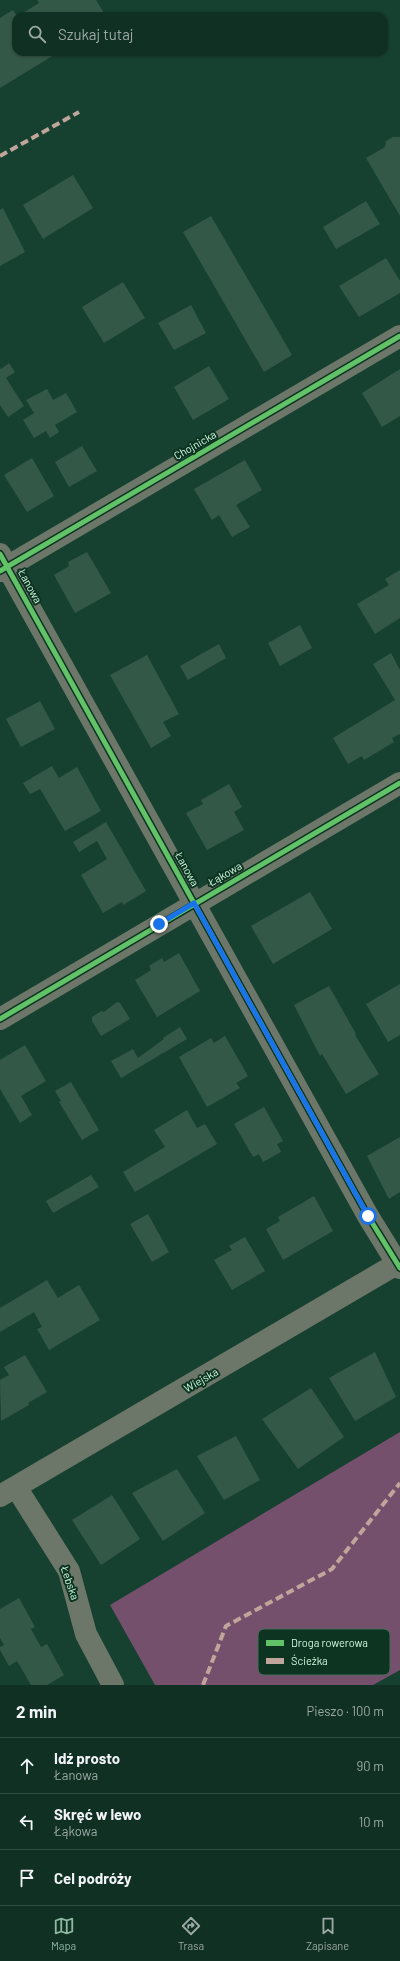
<!DOCTYPE html>
<html lang="pl">
<head>
<meta charset="utf-8">
<style>
	:root { --surface:#103024; --page:#1e3c31; --text:#f1f3f6; --muted:#9ca9a6; --line:#304b41; --accent:#8eb8a2 }
	body { margin:0; font-family:Barlow,sans-serif; background:var(--page); color:var(--text) }
	.stop { position:absolute; width:12px; height:12px; margin:-9px; border:3px solid #1a73e8; border-radius:50%; background:#fff }
	.stop.end { background:#1a73e8; border-color:#fff; box-shadow:0 1px 4px #0008 }
	.list { margin:0; padding:0; list-style:none }
	h2 { display:flex; justify-content:space-between; align-items:center; height:52px; margin:0; padding:0 16px; font-size:17px }
	h2 small { font-size:13px; font-weight:400; color:var(--muted) }
	.list li { display:grid; grid-template-columns:26px 1fr auto; gap:12px; align-items:center; box-sizing:border-box; height:56px; padding:0 16px; border-top:1px solid var(--line) }
	.list b { display:block; font-size:15px; white-space:nowrap }
	.list p { margin:0; font-size:13px; white-space:nowrap; color:var(--muted) }
	.list em { font-size:13px; font-style:normal; color:var(--muted) }
	.icon { flex:none; width:22px; height:22px; fill:none; stroke:currentColor; stroke-width:2; stroke-linecap:round; stroke-linejoin:round }
	.map { position:relative; flex:none; width:400px; height:1685px; overflow:hidden }
	.search { position:absolute; background:var(--surface); box-shadow:0 1px 3px #0004; left:12px; right:12px; top:12px; height:44px; display:flex; align-items:center; gap:10px; box-sizing:border-box; padding:0 14px; border-radius:12px; color:var(--muted); font-size:15px }
	.sheet { height:220px; background:var(--surface) }
	nav { display:flex; justify-content:space-around; align-items:center; box-sizing:border-box; height:56px; border-top:1px solid var(--line); background:var(--surface); font-size:11px; color:var(--muted) }
	nav a { display:grid; justify-items:center; gap:2px }
	nav .on { color:var(--accent) }
	.map>svg:first-child { display:block }
	.green { fill:#75506c }
	.building { fill:#345848 }
	.lines { fill:none; stroke-linecap:round; stroke-linejoin:round }
	.minor { stroke:#6d7769; stroke-width:22 }
	.quiet { stroke:#c0a59a; stroke-width:4; stroke-dasharray:8 4; stroke-linecap:butt }
	.cycleway-casing { stroke:#0d3321; stroke-width:8 }
	.cycleway { stroke:#61c268; stroke-width:5 }
	.route { stroke:#1a73e8; stroke-width:5 }
	.labels { text-anchor:middle; stroke-width:4; stroke-linejoin:round; paint-order:stroke }
	.street-label { font-size:11px; fill:#cff9e0; stroke:#0d3321 }
	.key { fill:#0d3321; stroke:#476e5a; stroke-width:1 }
	.key-label { font-size:11px; fill:#cff9e0 }
</style>
</head>
<body>
<div class="map">
<svg width="400" height="1685" viewBox="0 0 400 1685">
	<rect width="100%" height="100%" fill="#164030"/>
	<path class="green" d="M 400,1432 L 400,1670 L 373,1685 L 155,1685 L 110,1605 Z"/>
	<path class="building" d="M 37,0 L 96,0 L 106,16 L 18,16 L 39,3 Z
		M 13,10 L 17,16 L 16,52 L 59,52 L 0,88 L 0,18 Z
		M 393,137 L 400,137 L 400,216 L 366,158 L 385,147 L 386,141 Z
		M 73,175 L 93,208 L 43,239 L 23,205 Z
		M 366,201 L 380,224 L 336,249 L 323,227 Z
		M 3,208 L 25,252 L 0,266 L 0,210 Z
		M 211,216 L 292,355 L 264,372 L 183,232 Z
		M 386,258 L 400,281 L 400,293 L 359,317 L 339,286 Z
		M 123,282 L 145,318 L 104,343 L 82,307 Z
		M 191,305 L 206,333 L 174,350 L 158,323 Z
		M 9,363 L 15,372 L 6,378 L 24,406 L 8,417 L 0,405 L 0,368 L 1,369 Z
		M 209,366 L 229,399 L 193,420 L 174,387 Z
		M 400,369 L 400,416 L 382,427 L 362,393 Z
		M 47,389 L 53,400 L 66,393 L 77,412 L 55,425 L 59,432 L 50,438 L 46,431 L 34,438 L 23,420 L 34,413 L 26,400 Z
		M 82,446 L 97,471 L 69,487 L 55,462 Z
		M 32,458 L 54,496 L 27,512 L 4,475 Z
		M 245,460 L 262,490 L 236,505 L 250,527 L 232,537 L 219,515 L 212,520 L 194,489 Z
		M 87,552 L 111,593 L 75,613 L 54,575 L 69,566 L 68,562 Z
		M 400,570 L 400,618 L 375,634 L 357,604 L 389,585 L 385,579 Z
		M 300,625 L 312,648 L 280,666 L 268,643 Z
		M 219,644 L 226,658 L 188,680 L 180,666 Z
		M 391,653 L 400,670 L 400,734 L 392,738 L 394,742 L 364,760 L 362,756 L 348,764 L 333,738 L 395,700 L 373,664 Z
		M 147,655 L 179,714 L 163,722 L 171,736 L 151,748 L 110,675 Z
		M 40,701 L 55,729 L 21,747 L 6,719 Z
		M 52,766 L 59,778 L 77,767 L 101,811 L 65,831 L 40,789 L 30,794 L 23,783 Z
		M 229,784 L 242,807 L 234,812 L 244,830 L 207,850 L 186,813 L 203,804 L 201,800 Z
		M 106,822 L 146,891 L 123,905 L 122,902 L 103,913 L 81,875 L 107,859 L 97,841 L 79,852 L 73,842 Z
		M 310,892 L 332,929 L 273,964 L 251,926 Z
		M 179,953 L 200,991 L 157,1017 L 135,980 L 151,970 L 149,966 L 162,958 L 164,962 Z
		M 400,984 L 400,1035 L 388,1042 L 366,1004 Z
		M 329,986 L 356,1034 L 355,1035 L 379,1074 L 346,1094 L 322,1054 L 320,1056 L 294,1005 Z
		M 117,1002 L 120,1003 L 130,1019 L 101,1036 L 92,1021 L 92,1017 L 101,1011 L 104,1012 Z
		M 180,1027 L 187,1039 L 121,1078 L 111,1061 L 133,1049 L 138,1058 L 164,1039 L 163,1038 Z
		M 225,1036 L 248,1076 L 236,1083 L 240,1088 L 207,1107 L 179,1057 L 211,1038 L 214,1043 Z
		M 25,1045 L 46,1081 L 21,1096 L 32,1115 L 20,1123 L 0,1089 L 0,1060 Z
		M 71,1082 L 99,1130 L 82,1140 L 59,1102 L 61,1101 L 55,1091 Z
		M 264,1107 L 283,1141 L 277,1144 L 281,1152 L 263,1162 L 259,1154 L 253,1157 L 234,1124 Z
		M 187,1110 L 197,1128 L 205,1124 L 217,1144 L 135,1192 L 123,1172 L 165,1147 L 154,1130 Z
		M 400,1137 L 400,1192 L 389,1199 L 367,1156 Z
		M 91,1175 L 99,1187 L 53,1213 L 46,1201 Z
		M 314,1196 L 333,1231 L 283,1260 L 266,1229 L 280,1221 L 278,1217 Z
		M 148,1214 L 169,1252 L 152,1262 L 130,1224 Z
		M 245,1237 L 265,1271 L 232,1290 L 214,1260 L 232,1250 L 229,1246 Z
		M 47,1280 L 58,1298 L 79,1285 L 100,1320 L 49,1350 L 37,1329 L 42,1327 L 34,1312 L 0,1332 L 0,1308 Z
		M 375,1352 L 396,1397 L 355,1421 L 329,1378 Z
		M 25,1355 L 47,1392 L 28,1403 L 29,1405 L 1,1421 L 0,1380 L 9,1375 L 4,1367 Z
		M 311,1388 L 344,1437 L 298,1469 L 262,1419 Z
		M 236,1436 L 260,1480 L 224,1500 L 197,1456 Z
		M 177,1469 L 205,1513 L 163,1541 L 132,1493 Z
		M 112,1495 L 140,1539 L 101,1565 L 72,1520 Z
		M 19,1598 L 35,1627 L 31,1629 L 41,1647 L 47,1644 L 64,1675 L 47,1685 L 31,1685 L 17,1661 L 9,1666 L 0,1650 L 0,1647 L 4,1645 L 0,1638 L 0,1609 Z"/>
	<g class="lines">
		<path class="minor" d="M 0,554 L 368,1216 L 400,1268
			M 0,571 L 400,336
			M 0,1019 L 400,783
			M 16,1487 L 69,1571 L 86,1634 L 113,1685
			M 0,1496 L 400,1262"/>
		<path class="quiet" d="M 0,156 L 79,112
			M 203,1685 L 226,1626 L 332,1569 L 400,1483"/>
		<defs>
			<path id="cycleway" d="M 0,554 L 368,1216 L 400,1268
				M 0,571 L 400,336
				M 0,1019 L 400,783"/>
		</defs>
		<use href="#cycleway" class="cycleway-casing"/>
		<use href="#cycleway" class="cycleway"/>
	</g>
	<g class="lines">
		<path class="route" d="M 159,924 L 194,903 L 368,1216"/>
	</g>
	<g class="labels">
		<g class="street-label">
			<text transform="translate(195 445) rotate(-30)" y="4">Chojnicka</text>
			<text transform="translate(30 586) rotate(61)" y="4">Łanowa</text>
			<text transform="translate(187 869) rotate(61)" y="4">Łanowa</text>
			<text transform="translate(225 874) rotate(-30)" y="4">Łąkowa</text>
			<text transform="translate(201 1380) rotate(-30)" y="4">Wiejska</text>
			<text transform="translate(70 1583) rotate(71)" y="4">Łebska</text>
		</g>
	</g>
	<rect x="258" y="1629" width="132" height="46" rx="6" class="key"/>
	<rect x="266" y="1640" width="18" height="6" fill="#61c268"/>
	<rect x="266" y="1658" width="18" height="6" fill="#c0a59a"/>
	<g class="key-label">
		<text x="291" y="1647">Droga rowerowa</text>
		<text x="291" y="1665">Ścieżka</text>
	</g>
</svg>
<div class="stop" style="left:368px;top:1216px"></div>
<div class="stop end" style="left:159px;top:924px"></div>
<div class="search"><svg class="icon" aria-label="search" viewBox="0 0 24 24"><circle cx="10" cy="10" r="6"/><path d="M15 15l6 6"/></svg>Szukaj tutaj</div>
</div>
<section class="sheet">
<h2>2 min<small>Pieszo · 100 m</small></h2>
<ul class="list">
<li><svg class="icon" aria-label="ahead" viewBox="0 0 24 24"><path d="M12 20V5M6 11l6-6 6 6"/></svg><div><b>Idź prosto</b><p>Łanowa</p></div><em>90 m</em></li>
<li><svg class="icon" aria-label="left" viewBox="0 0 24 24"><path d="M17 20v-9H6M10 6l-5 5 5 5"/></svg><div><b>Skręć w lewo</b><p>Łąkowa</p></div><em>10 m</em></li>
<li><svg class="icon" aria-label="arrive" viewBox="0 0 24 24"><path d="M6 21V4h12l-3 4 3 4H6"/></svg><div><b>Cel podróży</b></div></li>
</ul>
</section>
<nav>
<a class="on"><svg class="icon" aria-label="map" viewBox="0 0 24 24"><path d="M3 6l6-2 6 2 6-2v14l-6 2-6-2-6 2zM9 4v14M15 6v14"/></svg>Mapa</a>
<a><svg class="icon" aria-label="directions" viewBox="0 0 24 24"><path d="M12 3l9 9-9 9-9-9zM9 14v-3h6M13 9l2 2-2 2"/></svg>Trasa</a>
<a><svg class="icon" aria-label="saved" viewBox="0 0 24 24"><path d="M7 4h10v16l-5-4-5 4z"/></svg>Zapisane</a>
</nav>
</body>
</html>
